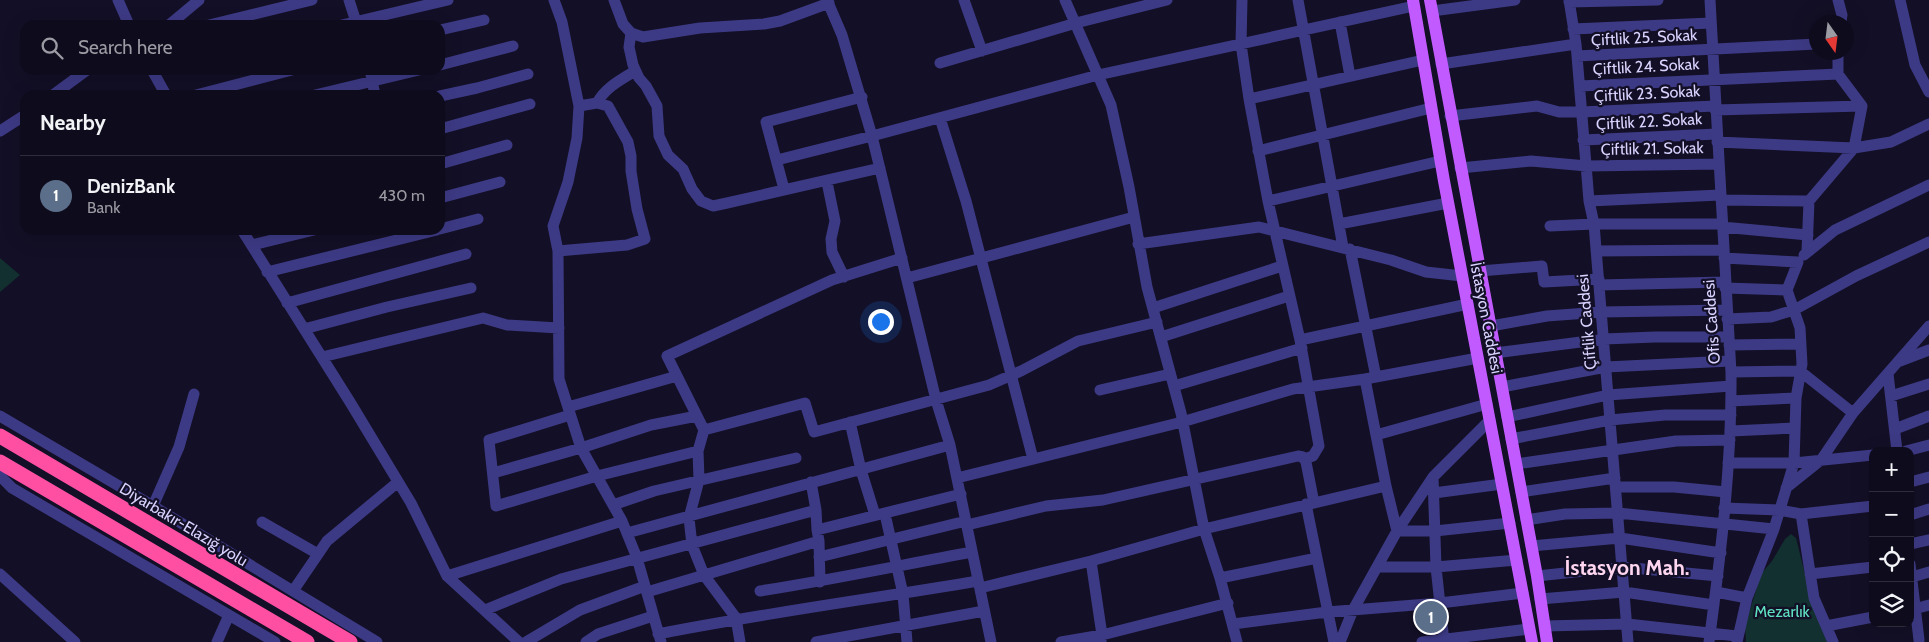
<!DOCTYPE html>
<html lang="en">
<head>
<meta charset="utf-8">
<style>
	:root { --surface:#0e0b1c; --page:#171425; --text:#f1f3f6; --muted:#9b9ba3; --line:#2e2b3b; --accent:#00e5ff }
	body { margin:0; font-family:Cabin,sans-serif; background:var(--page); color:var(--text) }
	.controls { position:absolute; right:15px; bottom:15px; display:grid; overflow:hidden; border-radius:10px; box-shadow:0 5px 20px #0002 }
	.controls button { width:45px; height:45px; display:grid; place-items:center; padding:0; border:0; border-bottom:1px solid var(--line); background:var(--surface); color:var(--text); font:25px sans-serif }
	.compass { position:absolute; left:1809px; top:15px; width:45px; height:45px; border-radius:50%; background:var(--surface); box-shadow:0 5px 20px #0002; rotate:166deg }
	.you { position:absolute; left:880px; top:321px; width:18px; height:18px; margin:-12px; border:4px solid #fff; border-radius:50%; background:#1a73e8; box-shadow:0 0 0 8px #1a73e833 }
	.badge { display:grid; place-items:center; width:32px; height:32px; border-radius:50%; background:var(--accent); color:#fff; font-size:16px; font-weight:700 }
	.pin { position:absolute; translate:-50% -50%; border:2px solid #fff; box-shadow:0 1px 5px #0006 }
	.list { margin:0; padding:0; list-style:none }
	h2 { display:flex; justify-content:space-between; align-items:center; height:65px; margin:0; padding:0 20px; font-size:21px }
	h2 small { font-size:16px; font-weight:400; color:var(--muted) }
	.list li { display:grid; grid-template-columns:32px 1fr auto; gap:15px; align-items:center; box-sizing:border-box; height:80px; padding:0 20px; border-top:1px solid var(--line) }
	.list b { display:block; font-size:19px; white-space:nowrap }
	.list p { margin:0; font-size:16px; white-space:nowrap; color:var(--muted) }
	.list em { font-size:16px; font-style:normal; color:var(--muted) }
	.icon { flex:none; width:28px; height:28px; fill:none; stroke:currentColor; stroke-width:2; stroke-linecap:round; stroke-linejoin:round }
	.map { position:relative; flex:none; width:1929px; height:642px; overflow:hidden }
	.search { position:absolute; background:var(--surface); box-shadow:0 5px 20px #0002; left:20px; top:20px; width:425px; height:55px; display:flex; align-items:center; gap:12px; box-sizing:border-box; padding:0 18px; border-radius:15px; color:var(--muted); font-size:19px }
	.panel { position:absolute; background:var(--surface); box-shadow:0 5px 20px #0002; left:20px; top:90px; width:425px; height:145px; border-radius:15px }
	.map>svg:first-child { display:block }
	.green { fill:#12302f }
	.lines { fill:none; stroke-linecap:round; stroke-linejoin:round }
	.minor { stroke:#3d3a85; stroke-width:11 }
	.major { stroke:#c25bff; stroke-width:12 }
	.highway { stroke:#ff4fa3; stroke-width:15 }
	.labels { text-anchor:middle; stroke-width:4.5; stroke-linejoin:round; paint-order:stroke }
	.street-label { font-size:16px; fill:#d9d4ff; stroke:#130f26 }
	.park-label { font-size:16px; fill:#5fe0c0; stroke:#130f26 }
	.district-label { font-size:21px; font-weight:bold; fill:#ffd6f0; stroke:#130f26 }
</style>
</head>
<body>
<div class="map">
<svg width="1929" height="642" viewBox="0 0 1929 642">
	<rect width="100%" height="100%" fill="#130f26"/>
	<path class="green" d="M 0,258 L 20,275 L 0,292 Z
		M 1791,534 L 1796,538 L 1812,602 L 1827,642 L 1746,642 L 1745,626 L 1761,574 L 1772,561 L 1785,539 Z"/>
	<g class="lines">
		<path class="minor" d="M 118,0 L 129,25
			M 349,0 L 357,25
			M 554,0 L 562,22 L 579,106 L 577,138 L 568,182 L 553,226 L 558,251 L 559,379 L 581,448 L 622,521 L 637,558 L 661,642
			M 614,0 L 623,24 L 631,33 L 643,37 L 700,28 L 764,24 L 780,21 L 829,3
			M 827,0 L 842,35 L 872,136 L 936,400 L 950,445 L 991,642
			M 964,0 L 982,51
			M 1065,0 L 1111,105 L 1129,187 L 1147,287 L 1181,413 L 1204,529 L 1220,578 L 1237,642
			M 1242,0 L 1241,44 L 1249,99 L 1268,201 L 1300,340 L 1319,446 L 1313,456 L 1304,459
			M 1298,0 L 1343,247
			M 1569,0 L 1576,44 L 1589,201 L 1594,224 L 1628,642
			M 1838,0 L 1842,15 L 1841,22
			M 1900,0 L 1915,65 L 1929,92
			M 1569,2 L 1658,0
			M 1432,11 L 1515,0
			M 1340,22 L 1350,76
			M 169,25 L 199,0
			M 209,25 L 312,0
			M 342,25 L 448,0
			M 1573,29 L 1711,23
			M 440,30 L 484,20
			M 631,33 L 629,47 L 633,65 L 639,78 L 646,86 L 657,106 L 659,136 L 668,155 L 683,169 L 692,189 L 701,201 L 713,206 L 727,203 L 880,168
			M 1577,56 L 1816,44
			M 940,63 L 1076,23 L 1167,0
			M 1441,64 L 1576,44
			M 440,65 L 513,46
			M 152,70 L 166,95
			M 370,70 L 375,95
			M 1580,86 L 1838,74
			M 53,95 L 87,70
			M 196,95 L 292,70
			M 315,95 L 419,70
			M 440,96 L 477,88 L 528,74
			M 1249,99 L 1423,60
			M 597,103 C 605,88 620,80 635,71
			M 1715,110 L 1862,106
			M 1450,116 L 1537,106 L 1559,112 L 1581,112 L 1715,106
			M 940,118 L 966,201 L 1033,459
			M 440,129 L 530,104
			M 0,131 L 25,115
			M 1583,140 L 1717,134
			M 1717,142 L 1854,148 L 1891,142 L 1929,124
			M 1258,151 L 1431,108
			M 777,160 L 872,136 L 1098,75 L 1414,6
			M 440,164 L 507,145
			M 1460,168 L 1531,161 L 1587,166 L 1718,164
			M 827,182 L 835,221 L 831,239 L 832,252 L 844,277
			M 784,189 L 766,122 L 862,97
			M 440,198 L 500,182
			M 1721,200 L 1809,201
			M 1268,201 L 1440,161
			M 1589,201 L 1720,195
			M 1339,224 L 1448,203
			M 1550,226 L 1594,224 L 1722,224
			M 1722,227 L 1808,235
			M 440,229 L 478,219
			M 242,230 L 350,402 L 411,503 L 447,576 L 519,642
			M 1138,244 L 1259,227 L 1391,260 L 1426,272 L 1462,276
			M 252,245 L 314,230
			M 1350,249 L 1376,377
			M 558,251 L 627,245 L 645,239 L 637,209 L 631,171 L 631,156 L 628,142 L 608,106 L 597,103 L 579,106
			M 1596,251 L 1723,250
			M 1807,251 L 1809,201 L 1854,148 L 1862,106 L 1838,74 L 1838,52
			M 1804,255 L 1835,230 L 1929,185
			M 1724,258 L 1798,262 L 1787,290 L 1800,328 L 1802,364 L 1796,398 L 1794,463 L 1774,529 L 1747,598 L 1737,642
			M 1480,271 L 1542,266 L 1544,282 L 1599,279
			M 267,272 L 437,230
			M 907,278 L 1134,217
			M 1599,285 L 1725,282
			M 1725,288 L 1787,290
			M 287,303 L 466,254
			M 1153,308 L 1282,266
			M 1727,319 L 1771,317 L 1794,310 L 1856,276 L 1929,242
			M 1491,326 L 1547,316 L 1601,312 L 1727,310
			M 304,329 L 387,307 L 471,288
			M 1161,337 L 1289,296
			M 1300,340 L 1468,304
			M 1729,345 L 1801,344
			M 1495,353 L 1604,339 L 1655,337 L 1728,337
			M 322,357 L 483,318 L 507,325 L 559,328
			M 1900,361 L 1929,350
			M 1731,372 L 1800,371 L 1853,413 L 1821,460 L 1786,488
			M 1888,374 L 1897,451
			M 1365,379 L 1386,486 L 1397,531 L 1435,531 L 1510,523
			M 1174,386 L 1302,348
			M 1502,387 L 1606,367 L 1730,361
			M 1100,390 L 1170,374
			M 1891,396 L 1929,384
			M 1731,401 L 1796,398
			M 568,407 L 677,376
			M 1853,413 L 1929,326
			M 570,415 L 489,440 L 496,506 L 597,476 L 698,451
			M 0,416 L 153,506 L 377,642
			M 1507,417 L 1608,395 L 1731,386
			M 850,422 L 861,470 L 875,515
			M 1895,429 L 1929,416
			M 704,430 L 805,403 L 814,432 L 989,385 L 1021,371 L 1078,341 L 1157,322
			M 1731,431 L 1795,428
			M 1376,435 L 1487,404
			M 1511,439 L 1610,420 L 1665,415 L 1731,415
			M 1906,451 L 1929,445
			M 1728,463 L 1794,463 L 1873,455
			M 1516,464 L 1676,441 L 1730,440
			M 493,473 L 581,448 L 651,425 L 697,416
			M 0,476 L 12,488 L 275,642
			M 1433,477 L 1436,567 L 1444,642
			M 957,478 L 1182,422 L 1293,389 L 1365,379 L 1478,358
			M 811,482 L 816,510 L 817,530
			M 1910,482 L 1929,477
			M 1616,487 L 1674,487 L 1726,492
			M 1521,492 L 1615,478
			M 1434,493 L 1502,484
			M 1306,504 L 1334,642
			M 613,505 L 654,491 L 796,458
			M 153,506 L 179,447 L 194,394
			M 1724,508 L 1779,510 L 1801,514 L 1814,598 L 1833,642
			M 885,514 L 903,594 L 907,642
			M 1801,514 L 1873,506
			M 1910,515 L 1929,509
			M 1526,520 L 1565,514 L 1618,513 L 1774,529
			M 262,522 L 318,554
			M 967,525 L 1046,506 L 1103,500 L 1298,456 L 1303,457 L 1306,462 L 1314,503
			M 627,533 L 950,445
			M 1910,544 L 1929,540
			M 1531,546 L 1620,538 L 1721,553
			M 819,557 L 966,521
			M 1091,561 L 1102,635 L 1101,641
			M 1910,564 L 1919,640
			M 1377,567 L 1436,567 L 1517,560
			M 0,574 L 75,642
			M 1810,574 L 1873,567
			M 447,576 L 622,521
			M 1537,576 L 1622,567 L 1718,576
			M 1912,577 L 1929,572
			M 1220,578 L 1317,558
			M 820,582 L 819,541 L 817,530 L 961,494
			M 980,588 L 1091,561 L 1204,529 L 1386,486
			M 293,591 L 327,541 L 398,482
			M 760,591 C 831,580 901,565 972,552
			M 647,592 L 819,541
			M 1716,592 L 1747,598
			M 1540,599 L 1624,592 L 1714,605
			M 485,610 L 561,579 L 816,510
			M 1910,610 L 1929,605
			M 1233,624 L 1327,612 L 1440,603 L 1523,593
			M 1545,626 L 1627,624 L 1737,636
			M 1826,626 L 1873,617
			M 658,634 C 764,613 872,599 978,581
			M 217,642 L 229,615
			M 526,642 L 580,610 L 645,586
			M 586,642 L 598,634 L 653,616
			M 740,642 L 736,618 L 704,575 L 692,545 L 689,518 L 699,480 L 698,451 L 704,430 L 667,356 L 832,280 L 902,258
			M 816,642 L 984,611
			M 1061,642 L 1102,635 L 1228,603
			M 1340,642 L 1353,610 L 1397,531 L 1433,477 L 1490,420
			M 1422,642 L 1529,629
			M 1709,642 C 1721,553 1732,463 1731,372 L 1710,0"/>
		<path class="major" d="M 1413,0 L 1444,181 L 1532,642
			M 1430,0 L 1537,576 L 1547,642"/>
		<path class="highway" d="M 0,436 L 350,642
			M 0,462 L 307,642"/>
	</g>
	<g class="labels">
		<g class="street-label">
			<text transform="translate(1644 37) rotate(-3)" y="6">Çiftlik 25. Sokak</text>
			<text transform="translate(1646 66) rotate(-3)" y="6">Çiftlik 24. Sokak</text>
			<text transform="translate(1647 93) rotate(-3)" y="6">Çiftlik 23. Sokak</text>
			<text transform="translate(1649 121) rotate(-3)" y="6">Çiftlik 22. Sokak</text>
			<text transform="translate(1652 148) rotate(-1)" y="6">Çiftlik 21. Sokak</text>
			<text transform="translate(1487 318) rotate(79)" y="6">İstasyon Caddesi</text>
			<text transform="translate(1586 322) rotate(-95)" y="6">Çiftlik Caddesi</text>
			<text transform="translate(1711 322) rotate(-94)" y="6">Ofis Caddesi</text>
			<text transform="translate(184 524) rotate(31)" y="6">Diyarbakır-Elazığ yolu</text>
		</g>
		<g class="park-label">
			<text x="1782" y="617">Mezarlık</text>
		</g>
		<g class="district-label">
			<text x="1627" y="575">İstasyon Mah.</text>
		</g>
	</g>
</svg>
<div class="controls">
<button>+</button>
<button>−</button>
<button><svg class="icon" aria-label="locate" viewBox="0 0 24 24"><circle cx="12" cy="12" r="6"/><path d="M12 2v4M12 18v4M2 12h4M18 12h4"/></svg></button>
<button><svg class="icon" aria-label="layers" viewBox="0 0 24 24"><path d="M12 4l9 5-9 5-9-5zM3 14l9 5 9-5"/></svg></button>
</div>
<svg class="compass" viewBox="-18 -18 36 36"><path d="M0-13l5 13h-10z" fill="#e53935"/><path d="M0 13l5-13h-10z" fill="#9b9ba3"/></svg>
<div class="you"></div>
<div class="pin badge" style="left:1431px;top:617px;background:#5c6f8a">1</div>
<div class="search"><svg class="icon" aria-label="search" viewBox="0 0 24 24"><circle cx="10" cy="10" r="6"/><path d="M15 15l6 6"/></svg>Search here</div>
<section class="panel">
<h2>Nearby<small></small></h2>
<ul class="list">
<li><span class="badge" style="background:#5c6f8a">1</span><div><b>DenizBank</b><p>Bank</p></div><em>430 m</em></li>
</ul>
</section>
</div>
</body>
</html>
